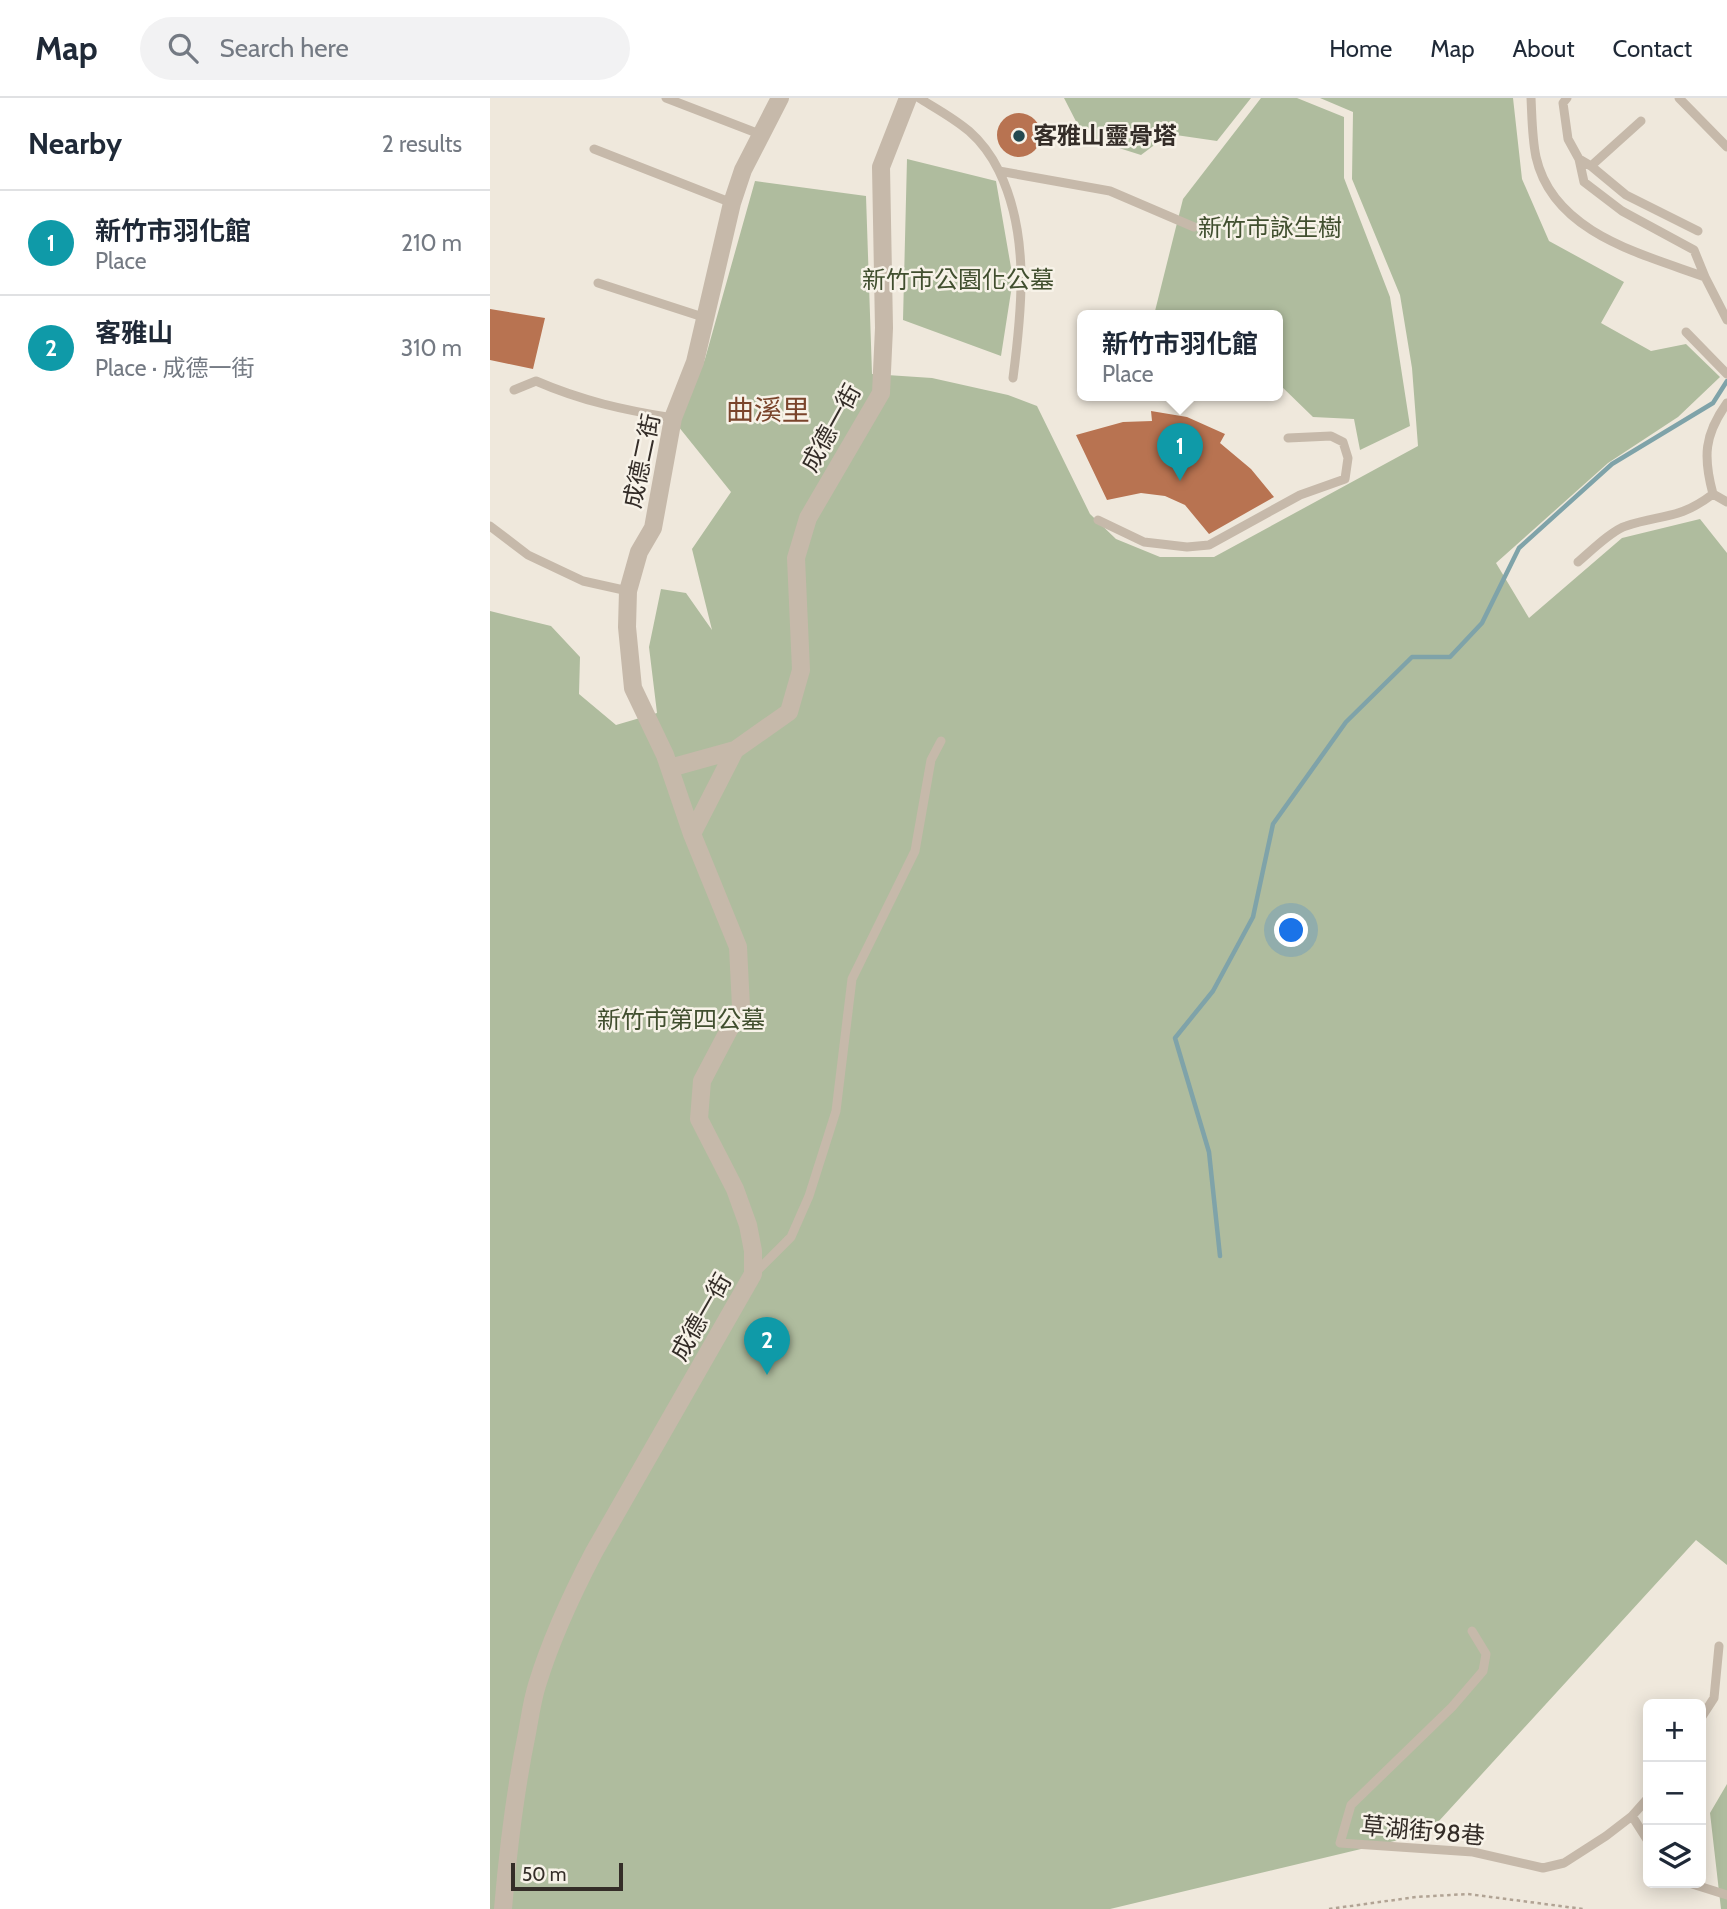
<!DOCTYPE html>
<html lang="en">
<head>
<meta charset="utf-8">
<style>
	:root { --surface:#fff; --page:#f2f2f3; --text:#1f2937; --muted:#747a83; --line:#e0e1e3; --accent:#d93025 }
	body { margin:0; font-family:Cabin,"Noto Sans TC",sans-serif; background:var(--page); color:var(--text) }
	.controls { position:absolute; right:21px; bottom:21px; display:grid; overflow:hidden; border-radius:10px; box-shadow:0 4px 18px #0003 }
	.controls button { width:63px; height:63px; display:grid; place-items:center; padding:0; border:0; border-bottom:2px solid var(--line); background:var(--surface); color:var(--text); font:35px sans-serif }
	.scale { position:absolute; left:21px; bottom:18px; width:112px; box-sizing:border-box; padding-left:7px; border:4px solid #342d28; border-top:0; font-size:19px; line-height:24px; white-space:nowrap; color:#342d28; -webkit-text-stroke:5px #f7f2e8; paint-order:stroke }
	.you { position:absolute; left:802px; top:833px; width:24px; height:24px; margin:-18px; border:5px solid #fff; border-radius:50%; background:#1a73e8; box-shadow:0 0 0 10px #1a73e833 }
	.badge { display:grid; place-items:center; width:46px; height:46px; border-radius:50%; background:var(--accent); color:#fff; font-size:23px; font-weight:700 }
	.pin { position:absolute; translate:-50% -58px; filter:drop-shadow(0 2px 4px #0008) }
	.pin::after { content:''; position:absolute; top:37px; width:24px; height:21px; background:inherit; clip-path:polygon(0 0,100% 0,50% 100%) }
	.popup { position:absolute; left:587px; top:212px; width:206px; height:91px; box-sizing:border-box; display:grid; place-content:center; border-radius:10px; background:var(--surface); filter:drop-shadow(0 2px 5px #0005); font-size:23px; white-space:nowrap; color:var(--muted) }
	.popup b { font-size:26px; color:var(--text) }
	.popup::after { content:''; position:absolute; left:50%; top:100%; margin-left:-14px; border:14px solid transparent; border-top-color:var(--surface) }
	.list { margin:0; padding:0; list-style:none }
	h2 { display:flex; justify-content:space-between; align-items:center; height:91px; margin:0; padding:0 28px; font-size:30px }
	h2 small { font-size:23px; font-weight:400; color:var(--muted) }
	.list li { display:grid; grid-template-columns:46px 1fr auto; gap:21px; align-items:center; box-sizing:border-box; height:105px; padding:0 28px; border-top:2px solid var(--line) }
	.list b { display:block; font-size:26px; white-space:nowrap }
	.list p { margin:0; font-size:23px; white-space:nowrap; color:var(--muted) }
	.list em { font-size:23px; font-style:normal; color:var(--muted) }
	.icon { flex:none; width:38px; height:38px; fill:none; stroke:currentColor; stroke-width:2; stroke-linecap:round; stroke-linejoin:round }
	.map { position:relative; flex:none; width:1237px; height:1811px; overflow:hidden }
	header { display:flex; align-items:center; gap:42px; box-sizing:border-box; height:98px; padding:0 35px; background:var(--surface); border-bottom:2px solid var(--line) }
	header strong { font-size:33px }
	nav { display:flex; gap:38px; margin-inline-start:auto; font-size:24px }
	.search { width:490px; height:63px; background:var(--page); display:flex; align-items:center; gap:18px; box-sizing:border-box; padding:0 24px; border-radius:38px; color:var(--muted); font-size:26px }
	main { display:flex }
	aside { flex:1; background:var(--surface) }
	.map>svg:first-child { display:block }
	.green { fill:#afbc9e }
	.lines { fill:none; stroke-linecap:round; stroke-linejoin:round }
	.stream { stroke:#7fa3a9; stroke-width:4.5 }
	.building { fill:#b87351 }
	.path { stroke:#b1a394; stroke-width:2.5; stroke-dasharray:3.5 3.5; stroke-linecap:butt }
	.service { stroke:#c6b9aa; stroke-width:9 }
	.minor { stroke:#c6b9aa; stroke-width:18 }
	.poi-dot { fill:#234950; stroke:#f7f2e8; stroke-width:2.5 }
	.labels { text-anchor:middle; stroke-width:5; stroke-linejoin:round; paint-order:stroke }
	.poi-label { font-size:24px; font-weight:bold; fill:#342d28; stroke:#f7f2e8; text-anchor:start }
	.park-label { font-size:24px; fill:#414f2f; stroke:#f7f2e8 }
	.street-label { font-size:24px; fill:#342d28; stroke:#f7f2e8 }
	.quarter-label { font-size:28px; fill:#7a442b; stroke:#f7f2e8 }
</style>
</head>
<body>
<header>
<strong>Map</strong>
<div class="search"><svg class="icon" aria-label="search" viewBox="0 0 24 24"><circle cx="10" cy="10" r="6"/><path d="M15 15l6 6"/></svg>Search here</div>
<nav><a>Home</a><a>Map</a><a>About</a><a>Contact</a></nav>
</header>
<main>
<aside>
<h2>Nearby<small>2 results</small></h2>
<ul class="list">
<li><span class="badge" style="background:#0f9aa8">1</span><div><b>新竹市羽化館</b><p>Place</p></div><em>210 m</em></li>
<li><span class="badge" style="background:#0f9aa8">2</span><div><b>客雅山</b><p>Place · 成德一街</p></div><em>310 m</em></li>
</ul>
</aside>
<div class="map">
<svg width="1237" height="1811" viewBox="0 0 1237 1811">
	<rect width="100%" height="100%" fill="#efe8dc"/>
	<path class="green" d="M 574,0 L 761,0 L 727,43 L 679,36 L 651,57 L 594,39 Z
		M 771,0 L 807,0 L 854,19 L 854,80 L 900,199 L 920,328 L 870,352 L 864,321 L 823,319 L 788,285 L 788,217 L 664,217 L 693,101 Z
		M 830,0 L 1023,0 L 1032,81 L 1059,143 L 1134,184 L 1111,225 L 1161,253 L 1196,246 L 1230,279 L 1188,319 L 1118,365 L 1006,465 L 1039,520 L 1132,440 L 1210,421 L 1237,455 L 1237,1467 L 1206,1442 L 938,1735 L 620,1811 L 0,1811 L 0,513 L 61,528 L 90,559 L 89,596 L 126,627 L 167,615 L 159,549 L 171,491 L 196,495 L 222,532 L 202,451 L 241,394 L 188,328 L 215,261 L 265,83 L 376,98 L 382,276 L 442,280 L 518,297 L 547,308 L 600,416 L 626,441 L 670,459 L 724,459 L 928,348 L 922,270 L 910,197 L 862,81 L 863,14 Z
		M 417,61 L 506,83 L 523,181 L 511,258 L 413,222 Z
		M 1237,1686 L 1237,1811 L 1231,1811 L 1220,1715 Z"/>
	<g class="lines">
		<path class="stream" d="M 730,1158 L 719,1054 L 685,940 L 723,893 L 763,819 L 783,726 L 856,624 L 922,559 L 960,559 L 992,525 L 1029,450 L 1122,366 L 1223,305 L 1237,283"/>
	</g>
	<path class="building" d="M507 37a22 22 0 1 1 44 0a22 22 0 1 1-44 0Z
		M 0,211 L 55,220 L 43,271 L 0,262 Z
		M 661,313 L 697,319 L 735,336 L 730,345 L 761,371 L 784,399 L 719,436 L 695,407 L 675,398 L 651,395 L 617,402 L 586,337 L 633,324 L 662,323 Z"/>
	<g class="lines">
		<path class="path" d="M 839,1811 L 926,1799 L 978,1796 L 1093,1811"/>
		<path class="service" d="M 176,0 L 272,37
			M 429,0 C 465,22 489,33 509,73 L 620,93 L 704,129
			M 1041,0 C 1042,19 1042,40 1046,59 C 1063,135 1152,156 1215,179 L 1237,222
			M 1077,0 L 1073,5 L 1078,41 L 1089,61 L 1094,84 L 1132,113 L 1204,152 L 1215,179
			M 1189,0 L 1237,49
			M 104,51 L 242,105
			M 1089,61 L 1101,68 L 1136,97 L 1208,133
			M 1101,68 L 1151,23
			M 509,73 C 540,137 532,211 523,280
			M 108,185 L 216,220
			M 1196,234 L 1237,276
			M 24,292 L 46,283 C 92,303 134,312 183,320
			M 1237,305 C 1214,337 1213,359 1223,396 L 1237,404
			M 608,422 L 654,444 L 697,449 L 719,447 L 810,397 L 855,381 L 858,360 L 853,344 L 841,338 L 798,340
			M 0,428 L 38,457 L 93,483 L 138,493
			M 1088,464 C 1100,454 1122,432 1136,428 C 1172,416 1189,422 1223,396
			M 265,1175 L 301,1139 L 319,1098 L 346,1013 L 362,881 L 425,753 L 441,662 L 451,643
			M 982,1533 L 996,1556 L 993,1573 L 962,1609 L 861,1707 L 850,1745 L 983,1754 L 1053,1770 L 1074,1765 L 1116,1738 L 1142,1718 L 1158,1700
			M 1211,1620 L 1224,1600 L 1229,1548
			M 1142,1718 L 1158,1743
			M 1199,1785 L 1237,1797"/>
		<path class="minor" d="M 180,670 L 245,652
			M 202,736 L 175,657 L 143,590 L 137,529 L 138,493 L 149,454 L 163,430 L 183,320 L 205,264 L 242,105 L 253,72 L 290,0
			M 13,1811 C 18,1752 25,1693 37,1635 C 40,1619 42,1603 47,1587 C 61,1541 82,1496 104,1454 L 263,1176 L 263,1153 L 258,1127 L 245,1091 L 209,1021 L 212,983 L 251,909 L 248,849 L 202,736 L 245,652 L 299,614 L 311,572 L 306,460 L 318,420 L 391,295 L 394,230 L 391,69 L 418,0"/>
	</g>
	<circle class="poi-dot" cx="529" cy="38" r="7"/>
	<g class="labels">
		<g class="poi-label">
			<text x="543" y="46">客雅山靈骨塔</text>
		</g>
		<g class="park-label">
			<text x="780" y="138">新竹市詠生樹</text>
			<text x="468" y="190">新竹市公園化公墓</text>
			<text x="191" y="930">新竹市第四公墓</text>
		</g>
		<g class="street-label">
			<text transform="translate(341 330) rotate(-61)" y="8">成德一街</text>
			<text transform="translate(152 363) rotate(-78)" y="8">成德二街</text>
			<text transform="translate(211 1219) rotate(-60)" y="8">成德一街</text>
			<text transform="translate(933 1733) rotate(5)" y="8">草湖街98巷</text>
		</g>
		<g class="quarter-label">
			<text x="278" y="322">曲溪里</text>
		</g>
	</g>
</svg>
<div class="controls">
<button>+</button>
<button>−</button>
<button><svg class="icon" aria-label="layers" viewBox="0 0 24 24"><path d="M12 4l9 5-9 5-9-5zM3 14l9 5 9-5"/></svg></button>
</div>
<div class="scale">50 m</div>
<div class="you"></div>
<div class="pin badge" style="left:690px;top:383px;background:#0f9aa8">1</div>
<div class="popup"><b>新竹市羽化館</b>Place</div>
<div class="pin badge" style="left:277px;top:1277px;background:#0f9aa8">2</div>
</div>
</main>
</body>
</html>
